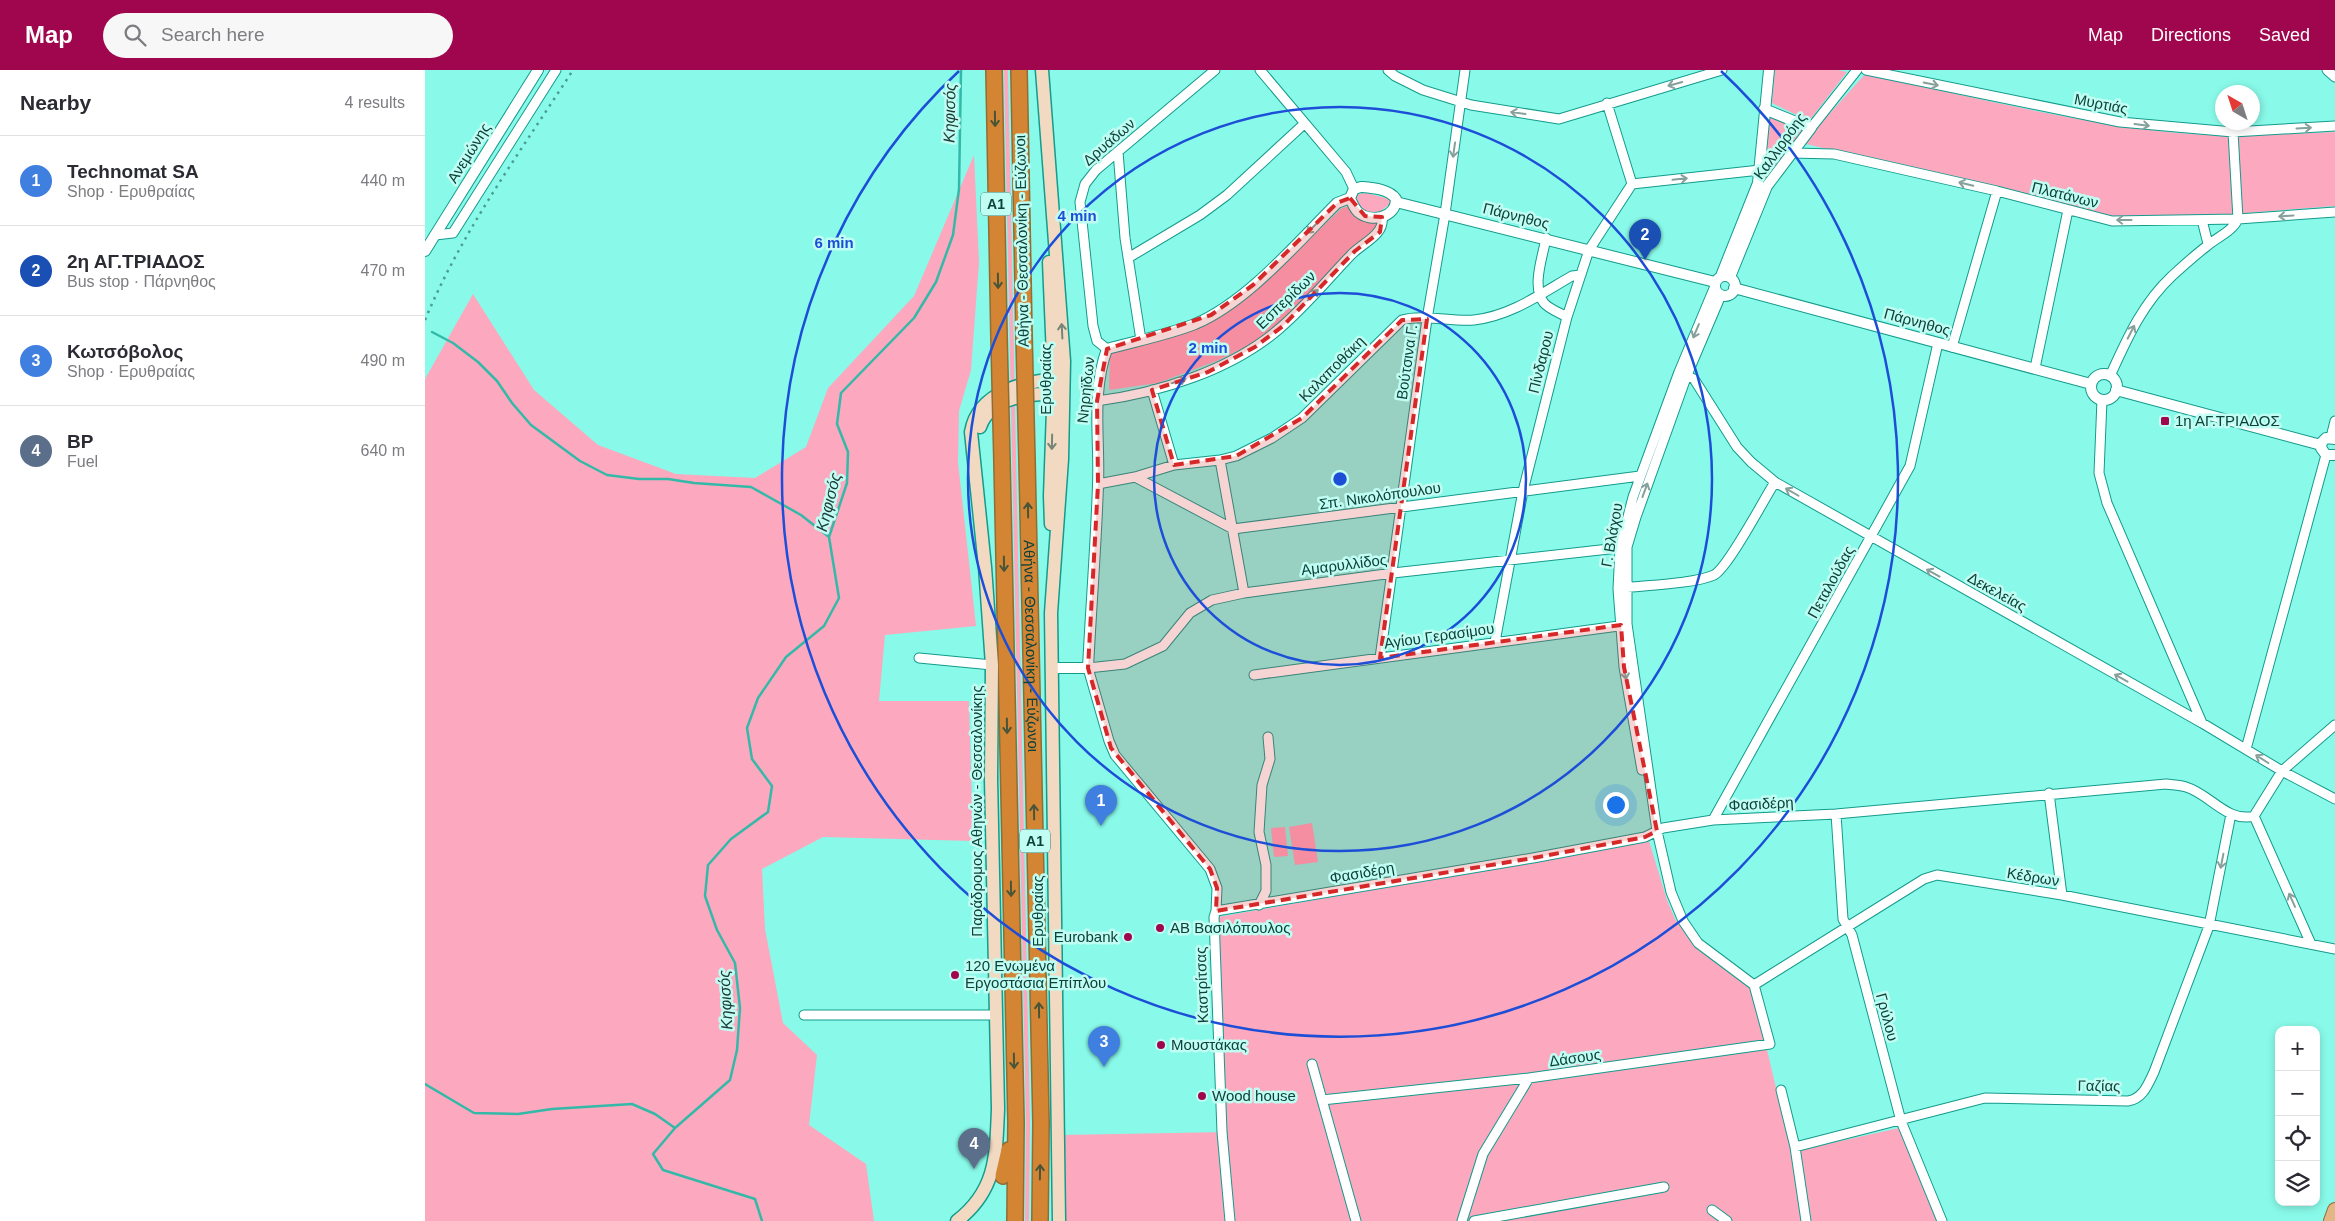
<!DOCTYPE html>
<html lang="en">
<head>
<meta charset="utf-8">
<style>
	:root { --surface:#fff; --page:#f7f7f7; --text:#2b2b33; --muted:#7c7c81; --line:#e1e1e2; --accent:#9f064d }
	body { margin:0; font-family:Arial,sans-serif; background:var(--page); color:var(--text) }
	.controls { position:absolute; right:15px; bottom:15px; display:grid; overflow:hidden; border-radius:10px; box-shadow:0 2px 8px #0003 }
	.controls button { width:45px; height:45px; display:grid; place-items:center; padding:0; border:0; border-bottom:1px solid var(--line); background:var(--surface); color:var(--text); font:25px sans-serif }
	.compass { position:absolute; left:1790px; top:15px; width:45px; height:45px; border-radius:50%; background:var(--surface); box-shadow:0 2px 8px #0003; rotate:321deg }
	.you { position:absolute; left:1190px; top:734px; width:18px; height:18px; margin:-12px; border:4px solid #fff; border-radius:50%; background:#1a73e8; box-shadow:0 0 0 8px #1a73e833 }
	.badge { display:grid; place-items:center; width:32px; height:32px; border-radius:50%; background:var(--accent); color:#fff; font-size:16px; font-weight:700 }
	.pin { position:absolute; translate:-50% -41px; filter:drop-shadow(0 1px 2px #0008) }
	.pin::after { content:''; position:absolute; top:26px; width:18px; height:15px; background:inherit; clip-path:polygon(0 0,100% 0,50% 100%) }
	.list { margin:0; padding:0; list-style:none }
	h2 { display:flex; justify-content:space-between; align-items:center; height:65px; margin:0; padding:0 20px; font-size:21px }
	h2 small { font-size:16px; font-weight:400; color:var(--muted) }
	.list li { display:grid; grid-template-columns:32px 1fr auto; gap:15px; align-items:center; box-sizing:border-box; height:90px; padding:0 20px; border-top:1px solid var(--line) }
	.list b { display:block; font-size:19px; white-space:nowrap }
	.list p { margin:0; font-size:16px; white-space:nowrap; color:var(--muted) }
	.list em { font-size:16px; font-style:normal; color:var(--muted) }
	.icon { flex:none; width:28px; height:28px; fill:none; stroke:currentColor; stroke-width:2; stroke-linecap:round; stroke-linejoin:round }
	.map { position:relative; flex:none; width:1910px; height:1151px; overflow:hidden }
	header { display:flex; align-items:center; gap:30px; box-sizing:border-box; height:70px; padding:0 25px; background:var(--accent); color:#fff }
	header strong { font-size:24px }
	nav { display:flex; gap:28px; margin-inline-start:auto; font-size:18px }
	.search { width:350px; height:45px; background:var(--page); display:flex; align-items:center; gap:12px; box-sizing:border-box; padding:0 18px; border-radius:28px; color:var(--muted); font-size:19px }
	main { display:flex }
	aside { flex:1; background:var(--surface) }
	.map>svg:first-child { display:block }
	.green { fill:#fca8be }
	.lines { fill:none; stroke-linecap:round; stroke-linejoin:round }
	.stream { stroke:#34b9a9; stroke-width:2.5 }
	.minor-casing { stroke:#139b8c; stroke-width:11 }
	.tertiary-casing { stroke:#139b8c; stroke-width:12 }
	.secondary-casing { stroke:#139b8c; stroke-width:15 }
	.primary-casing { stroke:#8e6d36; stroke-width:16 }
	.motorway-casing { stroke:#8e6d36; stroke-width:18 }
	.minor { stroke:#fff; stroke-width:9 }
	.tertiary { stroke:#fff; stroke-width:10 }
	.secondary { stroke:#f2dac2; stroke-width:12 }
	.primary { stroke:#e5b685; stroke-width:14 }
	.motorway { stroke:#d38534; stroke-width:15 }
	.rail { stroke:#4b9d91; stroke-width:2.5; stroke-dasharray:2.5 5; stroke-linecap:butt }
	.motorway-bridge-casing { stroke:#8e6d36; stroke-width:18; stroke-linecap:butt }
	.motorway-bridge { stroke:#d38534; stroke-width:15 }
	.oneway { stroke:#86a09c }
	.oneway2 { stroke:#485538 }
	.oneway3 { stroke:#748677 }
	.marked { fill:#d62828; fill-opacity:0.2; stroke:#d62828; stroke-width:4; stroke-dasharray:10 6; stroke-linejoin:round }
	.ring { fill:none; stroke:#1d4ed8; stroke-width:2.5 }
	.poi-dot { fill:#9f064d; stroke:#c0fef3; stroke-width:2 }
	.labels { text-anchor:middle; stroke-width:5; stroke-linejoin:round; paint-order:stroke }
	.shield { fill:#c0fef3; stroke:#437a72; stroke-width:1 }
	.shield-label { font-size:14px; font-weight:bold; fill:#0d413a }
	.street-label { font-size:15px; fill:#0d413a; stroke:#c0fef3 }
	.poi-label { font-size:15px; fill:#0d413a; stroke:#c0fef3; text-anchor:start }
	.water-label { font-size:16px; font-style:italic; fill:#203b37; stroke:#c0fef3 }
	.centre { fill:#1d4ed8; stroke:#c0fef3; stroke-width:2.5 }
	.ring-label { font-size:15px; text-anchor:middle; font-weight:bold; fill:#1d4ed8; stroke:#c0fef3; stroke-width:5; stroke-linejoin:round; paint-order:stroke }
</style>
</head>
<body>
<header>
<strong>Map</strong>
<div class="search"><svg class="icon" aria-label="search" viewBox="0 0 24 24"><circle cx="10" cy="10" r="6"/><path d="M15 15l6 6"/></svg>Search here</div>
<nav><a>Map</a><a>Directions</a><a>Saved</a></nav>
</header>
<main>
<aside>
<h2>Nearby<small>4 results</small></h2>
<ul class="list">
<li><span class="badge" style="background:#3f7fe0">1</span><div><b>Technomat SA</b><p>Shop · Ερυθραίας</p></div><em>440 m</em></li>
<li><span class="badge" style="background:#1a4fb4">2</span><div><b>2η ΑΓ.ΤΡΙΑΔΟΣ</b><p>Bus stop · Πάρνηθος</p></div><em>470 m</em></li>
<li><span class="badge" style="background:#3f7fe0">3</span><div><b>Κωτσόβολος</b><p>Shop · Ερυθραίας</p></div><em>490 m</em></li>
<li><span class="badge" style="background:#5c6f8a">4</span><div><b>BP</b><p>Fuel</p></div><em>640 m</em></li>
</ul>
</aside>
<div class="map">
<svg width="1910" height="1151" viewBox="0 0 1910 1151">
	<rect width="100%" height="100%" fill="#89fae9"/>
	<path class="green" d="M 579,0 L 583,0 L 605,1052 L 604,1151 L 600,1151 L 601,1052 Z
		M 1350,0 L 1413,0 L 1422,2 L 1384,51 L 1347,33 Z
		M 1440,4 C 1544,26 1648,53 1754,63 C 1806,68 1858,64 1910,62 L 1910,136 L 1796,145 L 1687,147 L 1381,74 L 1390,60 Z
		M 1343,45 L 1380,60 L 1341,108 L 1338,106 Z
		M 549,85 L 554,192 L 546,300 L 534,341 L 533,392 L 551,556 L 460,565 L 454,631 L 544,631 L 548,771 L 398,767 L 337,799 L 340,859 L 358,953 L 392,985 L 384,1055 L 441,1094 L 449,1151 L 0,1151 L 0,309 L 48,224 L 109,320 L 173,375 L 251,404 L 330,408 L 381,377 L 403,318 L 489,226 Z
		M 941,123 L 965,129 L 966,133 L 952,144 C 940,143 934,139 929,128 L 934,124 Z
		M 922,137 L 925,137 C 934,152 935,150 952,151 L 950,160 L 934,172 L 871,237 L 836,269 L 794,290 L 733,313 L 684,320 L 685,283 L 748,266 L 847,205 L 917,138 Z
		M 887,753 L 893,792 L 870,795 L 864,757 Z
		M 860,757 L 863,786 L 849,787 L 846,758 Z
		M 1224,771 L 1242,830 L 1250,849 L 1273,879 L 1328,920 L 1366,1082 L 1474,1058 L 1512,1151 L 637,1151 L 637,1065 L 802,1062 L 793,847 Z"/>
	<g class="lines">
		<path class="stream" d="M 7,262 L 28,273 L 53,292 L 72,311 L 87,333 L 106,355 L 155,391 L 182,405 L 214,409 L 243,409 L 269,413 L 326,417 L 376,445 L 404,467
			M 0,1014 L 49,1043 L 93,1044 L 127,1039 L 207,1034 L 230,1044 L 250,1058
			M 337,1151 L 330,1129 L 238,1100 L 228,1084 L 250,1058 L 305,1010 L 312,980 L 315,938 L 310,893 L 292,860 L 280,826 L 283,795 L 306,769 L 343,742 L 347,716 L 327,689 L 322,658 L 333,628 L 361,587 L 399,556 L 414,528 L 404,467 L 422,413 L 423,382 L 412,354 L 416,323 L 489,248 L 511,212 L 528,165 L 534,119 L 536,0"/>
		<defs>
			<path id="minor" d="M 835,0 L 921,102 L 929,119
				M 963,0 L 970,6 L 998,20 L 1046,35 L 1134,49 L 1297,0
				M 1441,0 L 1695,52 L 1808,62 L 1910,56
				M 1902,0 L 1910,7
				M 1182,33 L 1207,114
				M 1386,58 L 1432,0
				M 693,82 L 700,168 L 716,270
				M 1367,83 L 1409,84 L 1572,121 L 1687,151 L 1813,149 L 1910,142
				M 1207,114 L 1335,100
				M 1777,150 L 1783,174
				M 10,165 L 28,163 L 131,0
				M 1121,168 C 1118,186 1106,217 1119,233 C 1124,239 1135,243 1142,247
				M 703,188 L 775,145 L 802,125 L 879,54
				M 1296,225 L 1262,305 L 1211,447 L 1202,477 L 1202,554 L 1232,761 L 1246,822 L 1258,851 L 1273,873 L 1329,915
				M 1527,277 L 1572,121
				M 682,279 L 672,271 L 668,256 L 655,132 L 660,114 L 671,100 L 790,0
				M 1610,298 L 1643,140
				M 1254,302 L 1269,309 L 1312,377 L 1326,392 L 1350,412 L 1777,653 L 1857,701 L 1910,729
				M 1685,306 C 1702,269 1717,234 1747,206 C 1758,196 1770,185 1782,176 C 1792,167 1807,162 1813,149 L 1808,62
				M 727,320 L 749,395
				M 1677,330 L 1674,403 L 1682,433 L 1777,653
				M 672,331 C 734,323 806,300 854,259 C 880,237 902,210 926,185 C 937,173 960,165 957,147
				M 1906,367 L 1910,351
				M 795,390 L 819,523
				M 710,407 L 808,459 L 1215,406
				M 673,414 L 710,407 L 749,395 L 795,390 L 811,386 L 847,368 L 877,348 L 977,250 C 997,244 1027,252 1049,250 C 1086,246 1117,223 1147,206 L 1156,205
				M 1198,518 C 1223,515 1268,514 1289,505 C 1303,498 1339,429 1350,412
				M 1070,572 L 1098,421 L 1142,247 L 1164,180 L 1207,114
				M 494,588 L 567,595
				M 955,588 L 1002,249 L 1020,144 L 1040,0
				M 829,605 L 1201,555
				M 1821,679 L 1901,385
				M 1217,700 L 1199,597 L 1193,519 L 1195,478 L 1208,427 L 1254,302 L 1290,216
				M 1624,723 L 1637,825
				M 1411,744 L 1418,849 L 1427,865 L 1476,1051 L 1517,1151
				M 1829,746 L 1886,874
				M 1288,750 L 1485,396 L 1513,273
				M 834,835 L 841,821 L 841,795 L 834,762 L 837,715 L 845,689 L 843,667
				M 791,841 L 1108,788 L 1220,767 L 1238,758 L 1288,750 L 1411,744 L 1741,714 C 1747,715 1755,715 1761,717 C 1785,724 1802,753 1829,746 L 1857,701 L 1910,655
				M 1329,915 L 1499,809 L 1512,805 L 1637,825 L 1910,879
				M 379,945 L 571,945
				M 887,994 L 931,1151
				M 1356,1020 L 1370,1077 L 1381,1151
				M 897,1030 L 1104,1008 L 1345,974 L 1329,915
				M 1370,1077 L 1560,1028 L 1703,1031 C 1718,1029 1723,1014 1729,1002 L 1784,856 L 1806,744
				M 1287,1140 L 1302,1151
				M 805,1151 L 797,1062 L 789,847 L 791,841 L 792,818 L 785,799 L 690,685 L 684,671 L 663,598 L 700,594 L 738,576 L 765,543 L 787,530 L 819,523 L 968,503 L 1202,477
				M 1037,1151 L 1058,1084 L 1104,1008
				M 1049,1151 L 1239,1117"/>
			<path id="tertiary" d="M 936,117 C 948,118 964,119 971,129 C 971,148 946,153 933,142 C 929,138 927,133 925,128 L 929,119 Z
				M 971,132 L 1290,212
				M 0,181 L 113,0
				M1290 216a10 10 0 1 1 20 0a10 10 0 1 1-20 0Z
				M 1296,206 L 1333,113 L 1344,0
				M 1305,207 L 1342,116 L 1386,58 L 1339,39
				M 1309,218 L 1666,314
				M1666 317a13 13 0 1 1 26 0a13 13 0 1 1-26 0Z
				M 1691,320 L 1896,375
				M 1910,369 L 1901,368 L 1897,372 L 1896,378 L 1901,385 L 1910,385
				M 627,598 L 663,598 C 666,537 671,476 673,415 C 675,370 666,323 682,279 C 711,271 742,265 770,254 C 822,232 872,173 912,133 L 925,128"/>
			<path id="secondary" d="M 617,0 L 639,291 L 637,389 L 626,543 L 634,1151
				M 624,192 L 629,310 L 625,426 L 626,454
				M 555,357 C 566,325 607,324 635,323
				M 532,1151 C 572,1120 571,1085 573,1039 L 566,709 L 567,595 L 560,497 L 546,362 C 553,321 602,310 638,309"/>
			<path id="primary" d="M 1906,1151 L 1910,1140"/>
			<g id="motorway">
				<path d="M 569,0 L 574,267"/>
				<path d="M 594,0 L 599,265"/>
				<path id="s1" d="M 602,391 L 616,1053 L 615,1151"/>
				<path d="M 577,392 L 591,1052 L 590,1151"/>
				<path d="M 578,1106 L 584,1080"/>
			</g>
		</defs>
		<use href="#minor" class="minor-casing"/>
		<use href="#tertiary" class="tertiary-casing"/>
		<use href="#secondary" class="secondary-casing"/>
		<use href="#primary" class="primary-casing"/>
		<use href="#motorway" class="motorway-casing"/>
		<use href="#minor" class="minor"/>
		<use href="#tertiary" class="tertiary"/>
		<use href="#secondary" class="secondary"/>
		<use href="#primary" class="primary"/>
		<use href="#motorway" class="motorway"/>
		<path class="rail" d="M 0,250 C 37,161 96,81 148,0"/>
		<defs>
			<path id="motorway-bridge" d="M 599,265 L 602,391
				M 574,267 L 577,392"/>
		</defs>
		<use href="#motorway-bridge" class="motorway-bridge-casing"/>
		<use href="#motorway-bridge" class="motorway-bridge"/>
	</g>
	<defs><path id="oneway-shaft" d="M-6 0H5M1.5-3L5.5 0L1.5 3" fill="none" stroke-width="1.6" stroke-linecap="round" stroke-linejoin="round" transform="scale(1.25)"/></defs>
	<g class="oneway">
		<use href="#oneway-shaft" transform="translate(1250 14) rotate(164)"/>
		<use href="#oneway-shaft" transform="translate(1506 14) rotate(12)"/>
		<use href="#oneway-shaft" transform="translate(1093 43) rotate(-172)"/>
		<use href="#oneway-shaft" transform="translate(1717 55) rotate(7)"/>
		<use href="#oneway-shaft" transform="translate(1879 58) rotate(-3)"/>
		<use href="#oneway-shaft" transform="translate(1029 80) rotate(98)"/>
		<use href="#oneway-shaft" transform="translate(1255 109) rotate(-6)"/>
		<use href="#oneway-shaft" transform="translate(1541 114) rotate(-167)"/>
		<use href="#oneway-shaft" transform="translate(1861 146) rotate(176)"/>
		<use href="#oneway-shaft" transform="translate(1699 150) rotate(180)"/>
		<use href="#oneway-shaft" transform="translate(887 158) rotate(135)"/>
		<use href="#oneway-shaft" transform="translate(888 225) rotate(-46)"/>
		<use href="#oneway-shaft" transform="translate(1271 261) rotate(113)"/>
		<use href="#oneway-shaft" transform="translate(1706 262) rotate(-63)"/>
		<use href="#oneway-shaft" transform="translate(754 311) rotate(-17)"/>
		<use href="#oneway-shaft" transform="translate(1220 420) rotate(-70)"/>
		<use href="#oneway-shaft" transform="translate(1367 422) rotate(-150)"/>
		<use href="#oneway-shaft" transform="translate(1508 503) rotate(-151)"/>
		<use href="#oneway-shaft" transform="translate(1200 602) rotate(81)"/>
		<use href="#oneway-shaft" transform="translate(1696 608) rotate(-151)"/>
		<use href="#oneway-shaft" transform="translate(1837 689) rotate(-148)"/>
		<use href="#oneway-shaft" transform="translate(1797 791) rotate(101)"/>
		<use href="#oneway-shaft" transform="translate(1867 830) rotate(-114)"/>
	</g>
	<g class="oneway2">
		<use href="#oneway-shaft" transform="translate(570 49) rotate(89)"/>
		<use href="#oneway-shaft" transform="translate(573 211) rotate(89)"/>
		<use href="#oneway-shaft" transform="translate(603 440) rotate(-91)"/>
		<use href="#oneway-shaft" transform="translate(579 494) rotate(89)"/>
		<use href="#oneway-shaft" transform="translate(582 656) rotate(89)"/>
		<use href="#oneway-shaft" transform="translate(609 742) rotate(-91)"/>
		<use href="#oneway-shaft" transform="translate(586 819) rotate(89)"/>
		<use href="#oneway-shaft" transform="translate(614 940) rotate(-91)"/>
		<use href="#oneway-shaft" transform="translate(589 991) rotate(89)"/>
		<use href="#oneway-shaft" transform="translate(615 1102) rotate(-89)"/>
	</g>
	<g class="oneway3">
		<use href="#oneway-shaft" transform="translate(637 261) rotate(-93)"/>
		<use href="#oneway-shaft" transform="translate(627 372) rotate(91)"/>
	</g>
	<path class="marked" d="M 925,128 L 940,146 L 957,147 L 955,162 L 930,181 L 858,256 L 830,277 L 783,302 L 727,320 L 749,395 L 811,386 L 877,348 L 977,250 L 1002,249 L 955,588 L 1196,555 L 1199,597 L 1232,761 L 1220,767 L 1108,788 L 791,841 L 792,818 L 785,799 L 686,678 L 663,598 L 673,414 L 672,331 L 682,279 L 786,245 L 828,215 L 912,133 Z"/>
	<g class="ring">
		<circle cx="915" cy="409" r="186"/>
		<circle cx="915" cy="409" r="372"/>
		<path d="M1296 1A558 558 0 1 1 534 1"/>
	</g>
	<g class="poi-dot">
		<rect x="1735" y="346" width="10" height="10" rx="2.5"/>
		<circle cx="735" cy="858" r="5"/>
		<circle cx="703" cy="867" r="5"/>
		<circle cx="530" cy="905" r="5"/>
		<circle cx="736" cy="975" r="5"/>
		<circle cx="777" cy="1026" r="5"/>
	</g>
	<g class="labels">
		<g class="shield">
			<rect x="556" y="122.5" width="30" height="23" rx="4"/>
			<rect x="595" y="759.5" width="30" height="23" rx="4"/>
		</g>
		<g class="shield-label">
			<text x="571" y="139">Α1</text>
			<text x="610" y="776">Α1</text>
		</g>
		<g class="street-label">
			<text transform="translate(1676 34) rotate(11)" y="5">Μυρτιάς</text>
			<text transform="translate(684 72) rotate(-41)" y="5">Δρυάδων</text>
			<text transform="translate(1355 76) rotate(-54)" y="5">Καλλιρρόης</text>
			<text transform="translate(44 83) rotate(-58)" y="5">Ανεμώνης</text>
			<text transform="translate(1640 125) rotate(14)" y="5">Πλατάνων</text>
			<text transform="translate(1091 146) rotate(14)" y="5">Πάρνηθος</text>
			<text transform="translate(597 171) rotate(-91)" y="5">Αθήνα - Θεσσαλονίκη - Εύζωνοι</text>
			<text transform="translate(861 230) rotate(-44)" y="5">Εσπερίδων</text>
			<text transform="translate(1492 252) rotate(15)" y="5">Πάρνηθος</text>
			<text transform="translate(982 292) rotate(-82)" y="5">Βούτσινα Γ.</text>
			<text transform="translate(1116 292) rotate(-76)" y="5">Πίνδαρου</text>
			<text transform="translate(907 299) rotate(-45)" y="5">Καλαποθάκη</text>
			<text transform="translate(621 309) rotate(-90)" y="5">Ερυθραίας</text>
			<text transform="translate(661 320) rotate(-84)" y="5">Νηρηϊδων</text>
			<text transform="translate(955 426) rotate(-8)" y="5">Σπ. Νικολόπουλου</text>
			<text transform="translate(1187 465) rotate(-80)" y="5">Γ. Βλάχου</text>
			<text transform="translate(919 495) rotate(-7)" y="5">Αμαρυλλίδος</text>
			<text transform="translate(1406 512) rotate(-61)" y="5">Πεταλούδας</text>
			<text transform="translate(1572 522) rotate(29)" y="5">Δεκελείας</text>
			<text transform="translate(1014 566) rotate(-8)" y="5">Αγίου Γερασίμου</text>
			<text dy="5" stroke="none"><textPath href="#s1" startOffset="185">Αθήνα - Θεσσαλονίκη - Εύζωνοι</textPath></text>
			<text transform="translate(1336 734) rotate(-3)" y="5">Φασιδέρη</text>
			<text transform="translate(552 741) rotate(-90)" y="5">Παράδρομος Αθηνών - Θεσσαλονίκης</text>
			<text transform="translate(937 803) rotate(-10)" y="5">Φασιδέρη</text>
			<text transform="translate(1608 807) rotate(9)" y="5">Κέδρων</text>
			<text transform="translate(613 841) rotate(-90)" y="5">Ερυθραίας</text>
			<text transform="translate(777 915) rotate(-92)" y="5">Καστρίτσας</text>
			<text transform="translate(1462 947) rotate(75)" y="5">Γρύλου</text>
			<text transform="translate(1150 988) rotate(-8)" y="5">Δάσους</text>
			<text transform="translate(1674 1016) rotate(1)" y="5">Γαζίας</text>
		</g>
		<g class="poi-label">
			<text x="1750" y="356">1η ΑΓ.ΤΡΙΑΔΟΣ</text>
			<text x="745" y="863">ΑΒ Βασιλόπουλος</text>
			<text x="693" y="872" text-anchor="end">Eurobank</text>
			<text x="540" y="901">120 Ενωμένα<tspan x="540" dy="17">Εργοστάσια Επίπλου</tspan></text>
			<text x="746" y="980">Μουστάκας</text>
			<text x="787" y="1031">Wood house</text>
		</g>
		<g class="water-label">
			<text transform="translate(524 43) rotate(-89)" y="6">Κηφισός</text>
			<text transform="translate(403 432) rotate(-76)" y="6">Κηφισός</text>
			<text transform="translate(300 930) rotate(-93)" y="6">Κηφισός</text>
		</g>
	</g>
	<circle cx="915" cy="409" r="8" class="centre"/>
	<g class="ring-label">
		<text x="652" y="151">4 min</text>
		<text x="409" y="178">6 min</text>
		<text x="783" y="283">2 min</text>
	</g>
</svg>
<div class="controls">
<button>+</button>
<button>−</button>
<button><svg class="icon" aria-label="locate" viewBox="0 0 24 24"><circle cx="12" cy="12" r="6"/><path d="M12 2v4M12 18v4M2 12h4M18 12h4"/></svg></button>
<button><svg class="icon" aria-label="layers" viewBox="0 0 24 24"><path d="M12 4l9 5-9 5-9-5zM3 14l9 5 9-5"/></svg></button>
</div>
<svg class="compass" viewBox="-18 -18 36 36"><path d="M0-13l5 13h-10z" fill="#e53935"/><path d="M0 13l5-13h-10z" fill="#7c7c81"/></svg>
<div class="you"></div>
<div class="pin badge" style="left:676px;top:756px;background:#3f7fe0">1</div>
<div class="pin badge" style="left:1220px;top:190px;background:#1a4fb4">2</div>
<div class="pin badge" style="left:679px;top:997px;background:#3f7fe0">3</div>
<div class="pin badge" style="left:549px;top:1099px;background:#5c6f8a">4</div>
</div>
</main>
</body>
</html>
